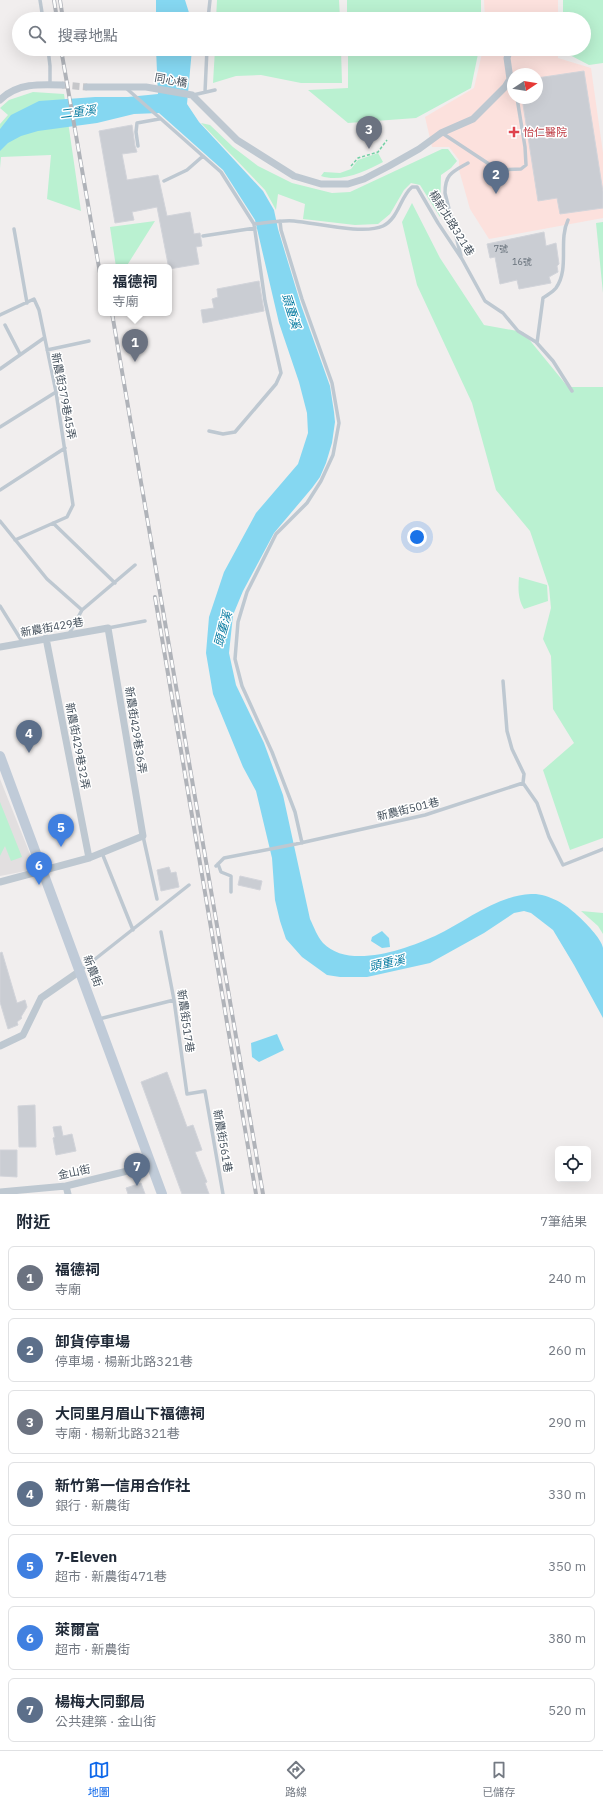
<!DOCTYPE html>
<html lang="zh-TW">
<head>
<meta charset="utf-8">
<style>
	:root { --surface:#fff; --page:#f2f2f3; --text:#1f2937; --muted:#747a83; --line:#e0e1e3; --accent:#0f68ea }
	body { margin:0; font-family:"IBM Plex Sans","Noto Sans TC",sans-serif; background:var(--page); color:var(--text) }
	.controls { position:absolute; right:12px; bottom:12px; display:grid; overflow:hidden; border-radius:6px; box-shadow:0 4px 16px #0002 }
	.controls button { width:36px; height:36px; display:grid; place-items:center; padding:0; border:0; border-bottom:1px solid var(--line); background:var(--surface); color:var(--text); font:20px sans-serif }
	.compass { position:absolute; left:507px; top:68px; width:36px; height:36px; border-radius:50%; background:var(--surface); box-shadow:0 4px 16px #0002; rotate:78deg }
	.you { position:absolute; left:417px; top:537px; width:14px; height:14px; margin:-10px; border:3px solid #fff; border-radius:50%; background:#1a73e8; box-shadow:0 0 0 6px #1a73e833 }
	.badge { display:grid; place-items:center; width:26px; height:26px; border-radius:50%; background:var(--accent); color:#fff; font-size:13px; font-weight:700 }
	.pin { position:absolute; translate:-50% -33px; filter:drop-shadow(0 1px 2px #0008) }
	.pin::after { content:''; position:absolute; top:21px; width:14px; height:12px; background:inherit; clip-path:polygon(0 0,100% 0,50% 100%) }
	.popup { position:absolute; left:98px; top:264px; width:74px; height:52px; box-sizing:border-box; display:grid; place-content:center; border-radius:6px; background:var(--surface); filter:drop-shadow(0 1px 3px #0005); font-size:13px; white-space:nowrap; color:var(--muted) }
	.popup b { font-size:15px; color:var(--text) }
	.popup::after { content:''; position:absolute; left:50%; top:100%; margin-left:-8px; border:8px solid transparent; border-top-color:var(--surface) }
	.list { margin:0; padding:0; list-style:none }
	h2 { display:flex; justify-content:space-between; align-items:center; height:52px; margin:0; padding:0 16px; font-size:17px }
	h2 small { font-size:13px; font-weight:400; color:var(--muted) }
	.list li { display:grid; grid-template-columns:26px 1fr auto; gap:12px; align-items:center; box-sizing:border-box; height:64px; margin:0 8px 8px; padding:0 8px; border:1px solid var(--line); border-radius:6px }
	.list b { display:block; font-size:15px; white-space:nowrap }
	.list p { margin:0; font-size:13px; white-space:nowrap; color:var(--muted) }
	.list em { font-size:13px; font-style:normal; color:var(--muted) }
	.icon { flex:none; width:22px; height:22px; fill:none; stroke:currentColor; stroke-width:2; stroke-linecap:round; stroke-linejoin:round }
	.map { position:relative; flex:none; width:603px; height:1194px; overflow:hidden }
	.search { position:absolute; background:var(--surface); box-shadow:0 4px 16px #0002; left:12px; right:12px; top:12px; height:44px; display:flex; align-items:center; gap:10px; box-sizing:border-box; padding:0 14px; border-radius:22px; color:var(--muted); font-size:15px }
	.sheet { height:556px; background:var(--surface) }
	nav { display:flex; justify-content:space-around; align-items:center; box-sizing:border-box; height:56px; border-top:1px solid var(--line); background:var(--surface); font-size:11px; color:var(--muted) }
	nav a { display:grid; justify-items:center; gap:2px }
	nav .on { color:var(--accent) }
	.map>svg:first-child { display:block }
	.education { fill:#e2dfe0 }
	.medical { fill:#fce1dd; fill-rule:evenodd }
	.green { fill:#baf1d1 }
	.water { fill:#85d7f1 }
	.building { fill:#cacdd3; stroke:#d2d4da }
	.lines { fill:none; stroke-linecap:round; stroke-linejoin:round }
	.street-tunnel { stroke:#c6c7ca; stroke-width:7; stroke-dasharray:7 3.5; stroke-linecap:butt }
	.path { stroke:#70d1a4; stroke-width:1.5; stroke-dasharray:3 2; stroke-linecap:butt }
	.lane { stroke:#bec8d1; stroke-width:3.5 }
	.street { stroke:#bec8d1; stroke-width:7 }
	.secondary { stroke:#c0cbd8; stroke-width:10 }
	.rail-casing { stroke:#b0b3b9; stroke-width:4 }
	.rail { stroke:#fff; stroke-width:2.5; stroke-dasharray:8; stroke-linecap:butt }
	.health-dot { fill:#e0444e; stroke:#fff; stroke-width:1.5 }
	.labels { text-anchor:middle; stroke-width:3; stroke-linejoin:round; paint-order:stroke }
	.number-label { font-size:9px; fill:#66707a }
	.street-label { font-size:11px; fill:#45515d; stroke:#fff }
	.health-label { font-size:11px; fill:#be3a42; stroke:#fff; text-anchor:start }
	.water-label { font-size:12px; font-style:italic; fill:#067ba1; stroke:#fff }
</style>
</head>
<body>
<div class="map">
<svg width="603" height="1194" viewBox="0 0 603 1194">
	<rect width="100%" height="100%" fill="#f1eeee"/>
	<path class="education" d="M 0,779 L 36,869 L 0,876 Z"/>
	<path class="medical" d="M 484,0 L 558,0 L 558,19 L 485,19 Z
		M 483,49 L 558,49 L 558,58 L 591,68 L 603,153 L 603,218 L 489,239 L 470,209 L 459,170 L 459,160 L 449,147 L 432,147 L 425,117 L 474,88 ZM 513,74 L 537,74 L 537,98 L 513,98 Z"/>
	<path class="green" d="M 217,0 L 339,0 L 340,19 L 216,19 Z
		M 347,0 L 481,0 L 481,19 L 347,19 Z
		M 563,0 L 603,0 L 603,63 L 589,65 L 564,52 L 564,49 L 584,49 L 584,19 L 563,19 Z
		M 215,49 L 341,49 L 342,83 L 301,83 L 261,75 L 236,76 L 213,83 Z
		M 348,49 L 479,49 L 471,88 L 416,118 L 348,123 L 308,90 L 348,88 Z
		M 33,92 L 64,94 L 81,211 L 47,199 L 51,155 L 1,157 L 0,168 L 0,124 L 8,115 L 0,108 L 9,100 Z
		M 201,123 L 210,125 L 233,147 L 258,166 L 292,183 L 332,193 L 350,192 L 442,149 L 448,149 L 457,161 L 451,168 L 441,175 L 440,217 L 420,185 L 411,183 L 404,190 L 390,214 L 378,224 L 355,225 L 303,219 L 305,204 L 278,194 L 276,210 L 265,190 Z
		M 378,153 L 383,162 C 366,171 341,183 321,176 L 324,172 L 340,173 L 351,169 L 358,160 Z
		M 412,203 L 440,258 L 484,325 L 523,332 L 568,387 L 603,387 L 603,838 L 570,850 L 543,770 L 574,743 L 553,709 L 551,656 L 543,639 L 551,608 L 549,587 L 530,531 L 496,490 L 472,403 L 417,285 L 402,222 Z
		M 155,221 L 126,267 L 116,267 L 110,227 Z
		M 603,222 L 603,293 L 596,223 Z
		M 519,577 L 547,585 L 548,601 L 524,609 C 518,599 518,589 519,577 Z
		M 0,802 L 22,857 L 11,861 L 5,846 L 0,856 Z
		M 581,911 L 603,913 L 603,934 L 598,926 Z"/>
	<path class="water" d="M 156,0 L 185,0 L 191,19 L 156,19 Z
		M 156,49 L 192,49 L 187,104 L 199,122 L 263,191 L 274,210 L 278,229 L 301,305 L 330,386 L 334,412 L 335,422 L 332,443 L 326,463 L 320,477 L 312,488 L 274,533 L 243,591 L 233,615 L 229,653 L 236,685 L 264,743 L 283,795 L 310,919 C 314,927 317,936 323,943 C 349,970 406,949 435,936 C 467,921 495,896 531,894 C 547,893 566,904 577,915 C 584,921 602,939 603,948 C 603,969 603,996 603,1018 L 574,965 L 553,930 L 531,913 L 524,911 L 514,913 L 484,933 L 430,963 L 367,977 L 340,977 L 327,975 L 302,957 L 286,939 L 280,921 L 275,900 L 272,858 L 256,791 L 243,767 L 213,694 L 206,653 L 209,617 L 224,572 L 256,513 L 298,464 L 308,433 L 307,413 L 299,382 L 279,323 L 255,220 L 223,170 L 159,113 L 134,114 L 97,123 L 38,131 L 21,136 L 8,143 L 0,151 L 0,129 L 11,115 L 39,101 L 95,97 L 128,97 L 158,94 Z
		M 382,931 L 389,938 L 390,947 L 382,948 L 371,941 L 372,937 Z
		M 277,1034 L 284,1050 L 259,1062 L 252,1057 L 251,1043 Z"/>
	<path class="building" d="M 584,71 L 603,192 L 603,208 L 560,214 L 557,198 L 538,201 L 522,98 L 537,98 L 537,78 Z
		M 132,125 L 135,146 L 137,152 L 122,154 L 127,180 L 158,175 L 167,216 L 190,212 L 194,234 L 200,233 L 202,246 L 196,247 L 199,264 L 169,269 L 157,207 L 132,212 L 134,220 L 115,223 L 99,131 Z
		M 544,232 L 546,246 L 556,243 L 559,264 L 557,266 L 558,272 L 549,277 L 551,283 L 519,289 L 517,280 L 500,284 L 495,257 L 490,258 L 487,244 Z
		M 259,281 L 264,311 L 203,323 L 201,310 L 214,308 L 212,299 L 218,297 L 217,289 Z
		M 169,867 L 171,873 L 176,872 L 179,887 L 161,891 L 157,870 Z
		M 240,876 L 262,881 L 260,890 L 238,885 Z
		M 2,952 L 17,1003 L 25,1000 L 27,1007 L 21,1017 L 22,1018 L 17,1022 L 18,1025 L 8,1029 L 0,1002 L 0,953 Z
		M 167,1072 L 187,1127 L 193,1125 L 202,1150 L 195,1152 L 207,1182 L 205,1183 L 209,1194 L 182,1194 L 141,1082 Z
		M 35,1105 L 36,1147 L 19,1147 L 18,1106 Z
		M 61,1126 L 63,1136 L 72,1134 L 76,1151 L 56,1155 L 53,1138 L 55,1137 L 53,1127 Z
		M 0,1150 L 17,1150 L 17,1177 L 0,1176 Z
		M 141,1183 L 145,1194 L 128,1194 L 126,1188 Z"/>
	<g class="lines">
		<path class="street-tunnel" d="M 62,85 L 87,87"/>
		<path class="path" d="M 351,166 L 358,158 L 378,152 L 387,140"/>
		<path class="lane" d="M 40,0 L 43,19
			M 208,19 L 210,0
			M 48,49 L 50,66 L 50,85
			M 126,88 L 221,172 L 254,224 L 265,301 L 281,373 L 276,384 L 235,432 L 223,434 L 209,431
			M 205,92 L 207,49
			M 193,95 L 215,90
			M 442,133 L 498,170 L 521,169 L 526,165 L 525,147 L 517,98
			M 138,146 L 136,132 L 137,123 L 159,119
			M 164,181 L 187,170 L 203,156
			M 280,221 L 281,230 L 302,299 L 332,383 L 339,423 L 333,455 L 321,481 L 307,503 L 276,534 L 247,592 L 238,622 L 235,659 L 242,686 L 272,752 L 295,812 L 302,843
			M 254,224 C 267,223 280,220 294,221 C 316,223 364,235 383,226 C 399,218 400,197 412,187 L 417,187 L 438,223 L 462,259 L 485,301 L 503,313 L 518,331 L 536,342 L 553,361 L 572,391
			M 14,229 L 27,303
			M 203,236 L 255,228
			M 461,256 L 445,193 C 445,174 452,172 468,163
			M 0,315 L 34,299 L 39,310 L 56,392 L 73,505 L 67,517 L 15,540
			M 5,325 L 20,354
			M 537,343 L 543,298 C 547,295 553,292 556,288 C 570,268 558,241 568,220
			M 47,350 L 89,341
			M 0,369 L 44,338
			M 0,427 L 56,392
			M 0,490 L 65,448
			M 0,521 L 47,579 L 82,610
			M 53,523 L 115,583
			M 0,606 L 23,643
			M 108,628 L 145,621
			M 69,634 L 82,610 L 135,565
			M 523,783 L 537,803 L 549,837 L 563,865 L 603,849
			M 143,836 L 157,899
			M 102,853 L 133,930
			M 218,864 L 221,872 L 231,876 L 231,892
			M 216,866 L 224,858 L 296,844 L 425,815 L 523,783 L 524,774 L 512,749 L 507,731 L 503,681
			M 161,932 L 174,1000 L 187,1094 L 205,1091 L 223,1194
			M 80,971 L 189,885
			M 99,1019 L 174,1000"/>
		<path class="street" d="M 87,87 L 146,87 L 192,95 L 237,140 L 294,176 L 321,184 L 348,184 L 364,179 L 389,166 L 419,149 L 441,133 L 473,119 L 505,87 L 510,79 L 507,58 L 510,49
			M 0,100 C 17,83 40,84 62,85
			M 46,638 L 89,858
			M 0,647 L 108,628 L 143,836 L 89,858 L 0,882
			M 0,1046 L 23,1035 L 41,998 L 80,971
			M 66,1186 L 68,1194
			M 0,1192 L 66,1186 L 152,1165"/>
		<path class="secondary" d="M 0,756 L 162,1194"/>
		<defs>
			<path id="rail" d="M 54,0 L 57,19
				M 60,0 L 63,19
				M 61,49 L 101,279
				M 112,313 L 263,1194
				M 155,597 L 256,1194"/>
		</defs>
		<use href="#rail" class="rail-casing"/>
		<use href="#rail" class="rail"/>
	</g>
	<path class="health-dot" d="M512 126h4v4h4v4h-4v4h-4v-4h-4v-4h4z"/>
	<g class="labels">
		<g class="number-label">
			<text x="501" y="252">7號</text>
			<text x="522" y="265">16號</text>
		</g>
		<g class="street-label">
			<text transform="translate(171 80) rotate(10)" y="4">同心橋</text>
			<text transform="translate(452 223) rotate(58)" y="4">楊新北路321巷</text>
			<text transform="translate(64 396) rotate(79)" y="4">新農街379巷45弄</text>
			<text transform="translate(52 627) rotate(-10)" y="4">新農街429巷</text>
			<text transform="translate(136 730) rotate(81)" y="4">新農街429巷36弄</text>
			<text transform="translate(78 746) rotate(79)" y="4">新農街429巷32弄</text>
			<text transform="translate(408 809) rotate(-14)" y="4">新農街501巷</text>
			<text transform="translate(93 971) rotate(69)" y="4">新農街</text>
			<text transform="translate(186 1021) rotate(82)" y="4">新農街517巷</text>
			<text transform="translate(223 1141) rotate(80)" y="4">新農街561巷</text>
			<text transform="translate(74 1172) rotate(-12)" y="4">金山街</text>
		</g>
		<g class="health-label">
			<text x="523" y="136">怡仁醫院</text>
		</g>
		<g class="water-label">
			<text transform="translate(78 112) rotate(-7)" y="4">二重溪</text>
			<text transform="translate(291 311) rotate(73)" y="4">頭重溪</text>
			<text transform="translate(223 629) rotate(-74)" y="4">頭重溪</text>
			<text transform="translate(387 963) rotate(-12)" y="4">頭重溪</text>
		</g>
	</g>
</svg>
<div class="controls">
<button><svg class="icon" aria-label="locate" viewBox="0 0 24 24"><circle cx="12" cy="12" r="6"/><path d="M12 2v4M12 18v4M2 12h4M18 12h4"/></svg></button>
</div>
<svg class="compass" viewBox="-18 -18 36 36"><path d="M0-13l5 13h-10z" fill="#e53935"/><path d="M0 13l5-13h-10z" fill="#747a83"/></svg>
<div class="you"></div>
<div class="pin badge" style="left:135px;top:362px;background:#6b7280">1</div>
<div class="popup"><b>福德祠</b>寺廟</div>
<div class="pin badge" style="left:496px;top:194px;background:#5c6f8a">2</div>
<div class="pin badge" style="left:369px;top:149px;background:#6b7280">3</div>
<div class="pin badge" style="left:29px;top:753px;background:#5c6f8a">4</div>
<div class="pin badge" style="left:61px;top:847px;background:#3f7fe0">5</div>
<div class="pin badge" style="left:39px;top:885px;background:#3f7fe0">6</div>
<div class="pin badge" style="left:137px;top:1186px;background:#5c6f8a">7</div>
<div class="search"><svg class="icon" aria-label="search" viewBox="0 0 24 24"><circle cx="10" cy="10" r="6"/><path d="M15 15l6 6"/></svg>搜尋地點</div>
</div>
<section class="sheet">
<h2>附近<small>7筆結果</small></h2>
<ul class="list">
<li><span class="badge" style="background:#6b7280">1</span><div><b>福德祠</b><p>寺廟</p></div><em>240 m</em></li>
<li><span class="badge" style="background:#5c6f8a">2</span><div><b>卸貨停車場</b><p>停車場 · 楊新北路321巷</p></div><em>260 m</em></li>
<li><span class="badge" style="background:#6b7280">3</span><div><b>大同里月眉山下福德祠</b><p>寺廟 · 楊新北路321巷</p></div><em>290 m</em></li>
<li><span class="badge" style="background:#5c6f8a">4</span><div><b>新竹第一信用合作社</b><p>銀行 · 新農街</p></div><em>330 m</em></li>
<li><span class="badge" style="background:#3f7fe0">5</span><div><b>7-Eleven</b><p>超市 · 新農街471巷</p></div><em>350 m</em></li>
<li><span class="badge" style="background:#3f7fe0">6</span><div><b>萊爾富</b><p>超市 · 新農街</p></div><em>380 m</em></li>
<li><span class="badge" style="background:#5c6f8a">7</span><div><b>楊梅大同郵局</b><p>公共建築 · 金山街</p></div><em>520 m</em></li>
</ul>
</section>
<nav>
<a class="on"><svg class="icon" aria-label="map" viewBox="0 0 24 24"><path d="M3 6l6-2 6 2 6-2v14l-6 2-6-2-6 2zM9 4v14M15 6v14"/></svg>地圖</a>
<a><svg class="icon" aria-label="directions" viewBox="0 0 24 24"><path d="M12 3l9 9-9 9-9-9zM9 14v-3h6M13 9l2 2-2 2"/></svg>路線</a>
<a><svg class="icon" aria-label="saved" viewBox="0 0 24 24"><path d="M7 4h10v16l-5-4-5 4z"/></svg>已儲存</a>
</nav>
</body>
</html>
